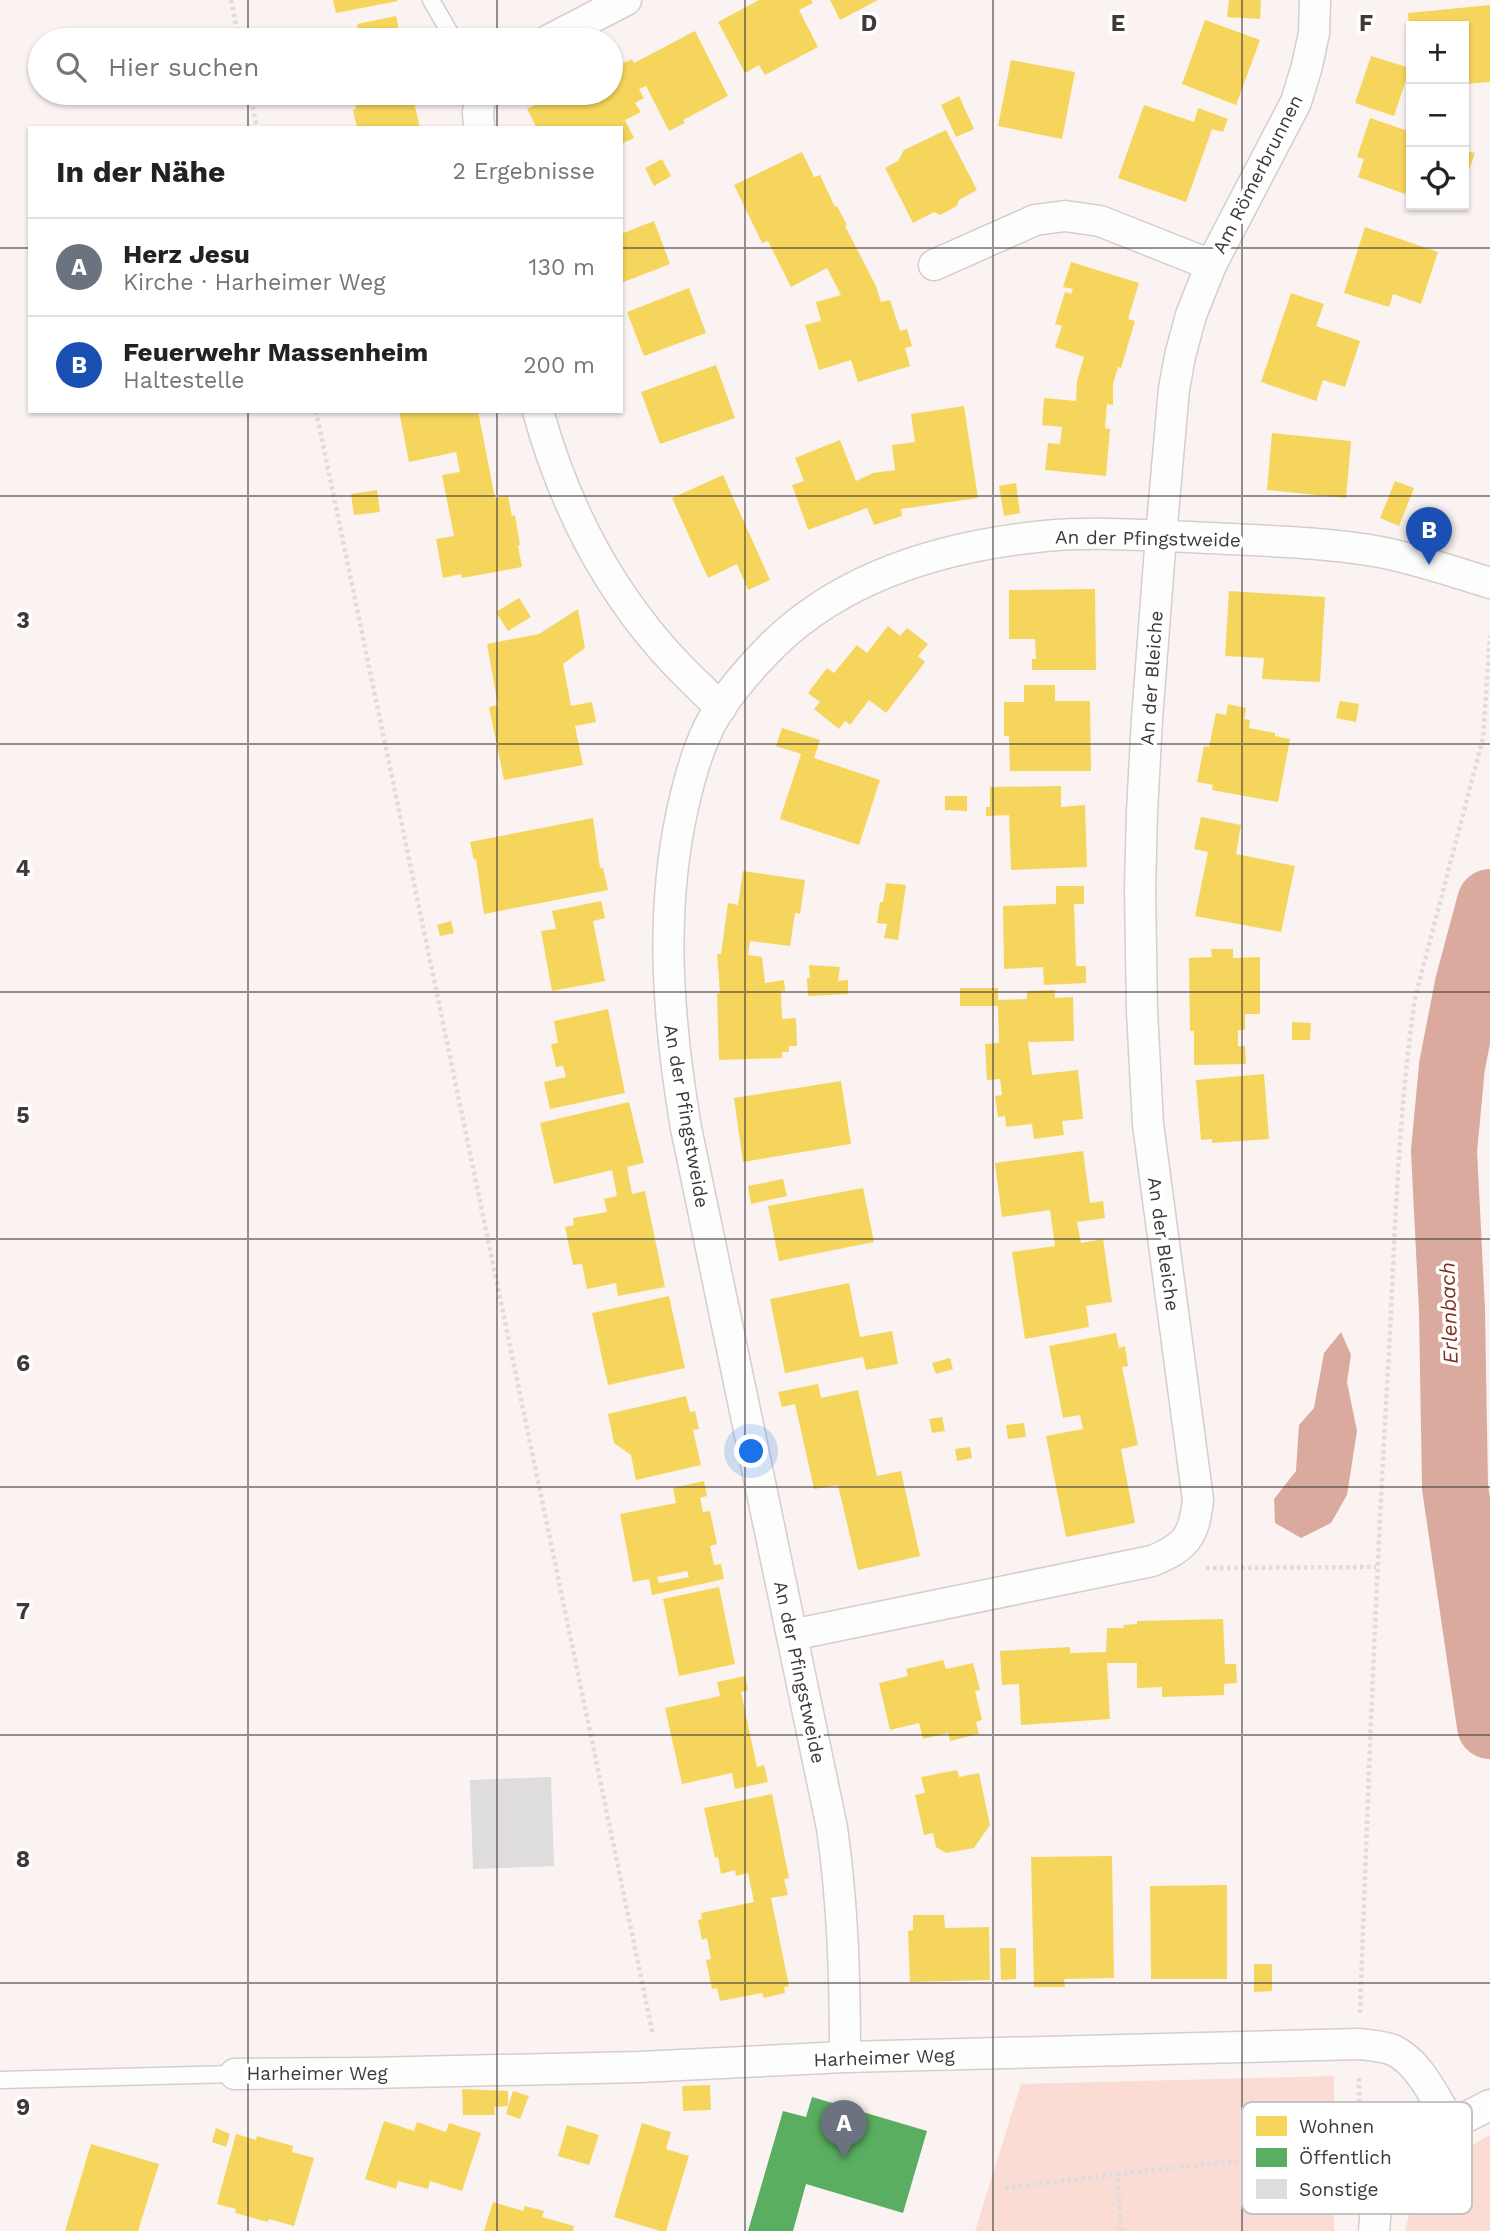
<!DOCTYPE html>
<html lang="de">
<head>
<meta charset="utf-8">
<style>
	:root { --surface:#fff; --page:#f2f2f2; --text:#222; --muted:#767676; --line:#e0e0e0; --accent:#db2777 }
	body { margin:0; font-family:"Work Sans",sans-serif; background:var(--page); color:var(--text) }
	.controls { position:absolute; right:21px; top:21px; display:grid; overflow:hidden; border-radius:0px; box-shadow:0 2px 5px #0004 }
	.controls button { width:63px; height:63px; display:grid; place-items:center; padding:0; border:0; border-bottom:2px solid var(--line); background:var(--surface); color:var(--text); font:35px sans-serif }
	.you { position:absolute; left:752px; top:1452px; width:24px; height:24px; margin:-18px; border:5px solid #fff; border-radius:50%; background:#1a73e8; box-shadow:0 0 0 10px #1a73e833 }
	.badge { display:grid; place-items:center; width:46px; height:46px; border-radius:50%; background:var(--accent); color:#fff; font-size:23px; font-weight:700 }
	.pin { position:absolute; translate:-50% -58px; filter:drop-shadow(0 2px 4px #0008) }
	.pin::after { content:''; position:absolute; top:37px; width:24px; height:21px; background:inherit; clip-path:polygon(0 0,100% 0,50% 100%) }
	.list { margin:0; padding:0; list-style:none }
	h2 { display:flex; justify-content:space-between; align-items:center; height:91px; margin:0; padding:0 28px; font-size:30px }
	h2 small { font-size:23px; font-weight:400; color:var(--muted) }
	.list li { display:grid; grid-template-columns:46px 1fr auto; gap:21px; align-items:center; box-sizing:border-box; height:98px; padding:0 28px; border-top:2px solid var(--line) }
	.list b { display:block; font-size:26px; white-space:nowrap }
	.list p { margin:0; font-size:23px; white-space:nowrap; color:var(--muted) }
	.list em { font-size:23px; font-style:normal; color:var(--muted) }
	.icon { flex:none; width:38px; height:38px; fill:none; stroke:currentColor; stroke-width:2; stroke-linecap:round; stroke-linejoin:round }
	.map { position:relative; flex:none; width:1490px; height:2231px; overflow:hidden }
	.search { position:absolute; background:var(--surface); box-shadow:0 2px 5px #0004; left:28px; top:28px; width:595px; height:77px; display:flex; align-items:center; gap:18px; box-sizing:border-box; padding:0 24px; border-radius:38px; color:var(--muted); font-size:26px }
	.panel { position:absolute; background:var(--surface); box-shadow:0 2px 5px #0004; left:28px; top:126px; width:595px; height:287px; border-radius:0px }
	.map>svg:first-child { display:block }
	.green { fill:#fadcd5 }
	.water { fill:#daaa9f }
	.homes { fill:#f6d55c; fill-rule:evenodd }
	.public { fill:#5aae61 }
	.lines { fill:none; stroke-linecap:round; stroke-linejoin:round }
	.river { stroke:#daaa9f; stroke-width:66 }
	.building { fill:#dedcdd }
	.service-casing { stroke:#d4cecc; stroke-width:19 }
	.minor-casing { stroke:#d4cecc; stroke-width:33 }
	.path { stroke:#dedcdc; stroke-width:4.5; stroke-dasharray:3.5 3.5; stroke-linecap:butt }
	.service { stroke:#fefdfd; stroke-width:16 }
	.minor { stroke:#fefdfd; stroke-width:30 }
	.grid { fill:none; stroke:#3f3937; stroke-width:2; stroke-opacity:0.55 }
	.labels { text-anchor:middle; stroke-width:7; stroke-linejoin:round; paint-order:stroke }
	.street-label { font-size:19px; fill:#3f3937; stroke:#fff }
	.water-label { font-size:21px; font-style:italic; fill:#803120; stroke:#fff }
	.key { fill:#fff; stroke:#c5c4c3; stroke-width:2 }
	.key-label { font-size:19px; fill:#3f3937 }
	.grid-label { font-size:23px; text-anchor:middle; font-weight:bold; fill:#3f3937; stroke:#fff; stroke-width:7; stroke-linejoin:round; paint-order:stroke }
</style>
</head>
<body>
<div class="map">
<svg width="1490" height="2231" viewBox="0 0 1490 2231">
	<rect width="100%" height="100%" fill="#faf3f2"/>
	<path class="green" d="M 1334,2076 L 1334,2231 L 975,2231 L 1021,2084 Z
		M 1490,2135 L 1490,2231 L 1405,2231 L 1415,2192 L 1439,2163 Z"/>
	<path class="water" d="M 1341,1332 L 1351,1355 L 1347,1382 L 1357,1431 L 1347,1495 L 1331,1523 L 1301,1538 L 1275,1523 L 1274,1499 L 1296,1471 L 1299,1425 L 1314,1408 L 1324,1353 Z"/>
	<path class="homes" d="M 333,0 L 397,0 L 398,1 L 336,13 Z
		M 759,0 L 811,0 L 813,3 L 799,10 L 818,47 L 765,75 L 759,65 L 745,73 L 718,22 Z
		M 830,0 L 878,0 L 840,20 Z
		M 1229,0 L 1261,0 L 1260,19 L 1227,17 Z
		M 1490,5 L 1490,82 L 1464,84 L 1464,26 L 1409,26 L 1408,13 Z
		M 396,16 L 401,40 L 360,40 L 357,24 Z
		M 1205,20 L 1260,40 L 1236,105 L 1182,84 Z
		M 695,31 L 728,96 L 683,120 L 685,123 L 669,131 L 646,86 L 639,89 L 644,98 L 635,103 L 641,112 L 625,120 L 634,138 L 621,144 L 621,128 L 537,128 L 527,109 L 559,93 L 611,93 L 611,67 L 614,65 L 615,67 L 632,59 L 634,63 Z
		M 1371,56 L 1410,68 L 1394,116 L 1355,103 Z
		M 1011,60 L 1075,72 L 1062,139 L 998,126 Z
		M 349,93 L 412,93 L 420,128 L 357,128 L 353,110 L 356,109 L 355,104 Z
		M 959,96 L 974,129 L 956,137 L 941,105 Z
		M 1144,105 L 1194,122 L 1198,108 L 1228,119 L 1223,132 L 1212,129 L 1186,202 L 1118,178 Z
		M 1370,118 L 1411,132 L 1411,186 L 1408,185 L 1405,194 L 1358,177 L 1364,159 L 1357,157 Z
		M 946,130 L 977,190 L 959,200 L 957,206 L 940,215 L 934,212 L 913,223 L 885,168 L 898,161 L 904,150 Z
		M 1464,150 L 1475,153 L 1464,184 Z
		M 802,152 L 814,177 L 820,175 L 835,207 L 837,206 L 847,225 L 845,226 L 876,286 L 881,302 L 890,300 L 900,331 L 907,329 L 912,346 L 905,348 L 910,366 L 858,382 L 851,360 L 819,370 L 805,325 L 821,321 L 816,302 L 841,295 L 827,268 L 791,287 L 768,241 L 762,243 L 734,185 Z
		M 662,159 L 671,176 L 654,186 L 645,168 Z
		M 654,221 L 670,264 L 621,283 L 621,234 Z
		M 1365,227 L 1438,252 L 1421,304 L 1393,294 L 1389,307 L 1344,293 Z
		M 1071,262 L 1139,283 L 1128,319 L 1135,321 L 1121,368 L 1118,367 L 1113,384 L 1113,405 L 1107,404 L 1105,428 L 1110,429 L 1106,476 L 1045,470 L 1048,443 L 1060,444 L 1062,427 L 1042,425 L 1044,398 L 1076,401 L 1077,381 L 1084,357 L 1055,347 L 1062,326 L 1055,324 L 1065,292 L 1071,294 L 1073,289 L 1063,287 Z
		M 689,288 L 706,333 L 644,356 L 627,312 Z
		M 1291,293 L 1324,304 L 1316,326 L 1360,341 L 1345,387 L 1323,380 L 1316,401 L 1261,382 Z
		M 716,365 L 735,418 L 660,444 L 641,392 Z
		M 964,406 L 978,498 L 901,509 L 902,516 L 874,525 L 867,508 L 808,530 L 792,485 L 804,481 L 795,458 L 840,440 L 856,481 L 873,473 L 895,470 L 892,445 L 915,442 L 911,414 Z
		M 399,411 L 478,411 L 495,498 L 508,496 L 512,516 L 515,515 L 520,545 L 518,546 L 522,567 L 462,578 L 461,574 L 443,578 L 436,539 L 454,536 L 442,475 L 460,472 L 456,452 L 409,462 Z
		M 1272,433 L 1351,441 L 1346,498 L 1267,490 Z
		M 723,475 L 770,580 L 748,590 L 737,564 L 708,578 L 672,498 Z
		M 1395,481 L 1414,488 L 1399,526 L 1380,518 Z
		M 1016,483 L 1020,513 L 1004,516 L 999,486 Z
		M 377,490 L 380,512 L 354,515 L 351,494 Z
		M 1095,589 L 1096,670 L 1032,670 L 1032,659 L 1036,659 L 1035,639 L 1009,639 L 1009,590 Z
		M 1229,591 L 1325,597 L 1320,682 L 1262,679 L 1264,658 L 1225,656 Z
		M 519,598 L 531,617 L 508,631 L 496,612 Z
		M 578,609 L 585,648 L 563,664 L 571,706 L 592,702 L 596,722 L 575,726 L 583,765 L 504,780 L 489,707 L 498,705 L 487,644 L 539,634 Z
		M 888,626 L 900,636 L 907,628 L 928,644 L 918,656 L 925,662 L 886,713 L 869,700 L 850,725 L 845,721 L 839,729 L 814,709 L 820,702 L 808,693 L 827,668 L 834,673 L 857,645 L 867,653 Z
		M 1024,685 L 1055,685 L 1055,701 L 1090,701 L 1091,771 L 1010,771 L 1009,736 L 1004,736 L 1004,702 L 1024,702 Z
		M 1340,701 L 1359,704 L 1356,722 L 1336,718 Z
		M 1228,704 L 1246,708 L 1244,719 L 1250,720 L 1249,728 L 1275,733 L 1275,736 L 1290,739 L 1278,802 L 1212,790 L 1213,785 L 1197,782 L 1204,746 L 1209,747 L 1216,713 L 1226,715 Z
		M 782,728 L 820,740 L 814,758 L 880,780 L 859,845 L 780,819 L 801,754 L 776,746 Z
		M 1061,786 L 1061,807 L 1085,805 L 1087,867 L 1011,870 L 1009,815 L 986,816 L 986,807 L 990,807 L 990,787 Z
		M 945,796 L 967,796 L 967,811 L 945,810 Z
		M 1201,817 L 1241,825 L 1236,854 L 1295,866 L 1281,932 L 1195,916 L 1208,852 L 1194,849 Z
		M 593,818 L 600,868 L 603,868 L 608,890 L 484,914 L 476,859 L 474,860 L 470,842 Z
		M 743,871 L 805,880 L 800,914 L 795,913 L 790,946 L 750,941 L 748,955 L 762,957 L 765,983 L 784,980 L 785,991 L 781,991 L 782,1019 L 796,1018 L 797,1046 L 789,1046 L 789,1052 L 782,1052 L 782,1058 L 719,1060 L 717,994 L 720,993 L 717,954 L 721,954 L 728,903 L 738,905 Z
		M 886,883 L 906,885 L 898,940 L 884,938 L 887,924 L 877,923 L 880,902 L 883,902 Z
		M 1056,886 L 1084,886 L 1084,904 L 1074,904 L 1076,966 L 1086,966 L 1086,983 L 1044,985 L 1043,967 L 1004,969 L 1003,906 L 1056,904 Z
		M 601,901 L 605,918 L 593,921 L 605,981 L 552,991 L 541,931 L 556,929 L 552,911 Z
		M 451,921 L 454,933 L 440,936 L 437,925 Z
		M 1211,949 L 1233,949 L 1233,958 L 1260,957 L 1260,1014 L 1245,1014 L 1245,1030 L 1238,1030 L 1238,1046 L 1245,1046 L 1246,1064 L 1194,1065 L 1194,1031 L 1190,1031 L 1189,958 L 1212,957 Z
		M 809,965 L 840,967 L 838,981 L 848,980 L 848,994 L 808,996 L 807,978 L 810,978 Z
		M 960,988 L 998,988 L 998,1000 L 1027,999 L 1027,991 L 1055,990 L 1055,998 L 1073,997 L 1074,1041 L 1028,1042 L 1032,1075 L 1078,1070 L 1083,1119 L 1062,1121 L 1064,1135 L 1034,1139 L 1032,1124 L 1006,1127 L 1005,1116 L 998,1117 L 995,1096 L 1002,1095 L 1000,1079 L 987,1080 L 985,1044 L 999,1043 L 998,1006 L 960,1006 Z
		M 608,1009 L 625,1093 L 550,1109 L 544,1082 L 566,1077 L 563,1066 L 556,1067 L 551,1044 L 558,1043 L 554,1021 Z
		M 1292,1022 L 1311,1023 L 1310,1040 L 1292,1040 Z
		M 1264,1074 L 1269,1139 L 1212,1143 L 1212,1139 L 1201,1140 L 1196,1080 Z
		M 841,1081 L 851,1144 L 743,1162 L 734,1098 Z
		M 629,1102 L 644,1163 L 627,1167 L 632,1194 L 645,1191 L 665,1287 L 618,1296 L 616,1283 L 587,1289 L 582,1264 L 573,1265 L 565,1227 L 574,1225 L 573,1218 L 607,1212 L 604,1199 L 617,1196 L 612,1170 L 554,1184 L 540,1123 Z
		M 1083,1151 L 1090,1203 L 1103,1201 L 1105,1218 L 1077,1222 L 1081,1243 L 1103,1239 L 1112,1302 L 1086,1306 L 1089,1327 L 1025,1339 L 1012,1252 L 1055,1246 L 1050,1210 L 1002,1217 L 995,1163 Z
		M 783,1179 L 787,1196 L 751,1204 L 748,1186 Z
		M 863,1188 L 874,1242 L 779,1261 L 768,1206 Z
		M 849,1283 L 860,1337 L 892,1331 L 898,1364 L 866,1370 L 863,1357 L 785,1373 L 770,1299 Z
		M 669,1296 L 685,1368 L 608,1385 L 592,1313 Z
		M 1116,1333 L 1119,1348 L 1125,1346 L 1128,1366 L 1122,1367 L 1138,1445 L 1121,1449 L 1135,1523 L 1066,1537 L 1046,1436 L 1083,1429 L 1080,1415 L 1063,1418 L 1049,1346 Z
		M 950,1358 L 953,1369 L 936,1374 L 932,1363 Z
		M 818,1384 L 821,1398 L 858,1390 L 877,1476 L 901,1471 L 920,1556 L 858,1570 L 838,1485 L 814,1489 L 795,1404 L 782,1407 L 778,1392 Z
		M 686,1396 L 690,1412 L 695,1411 L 699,1429 L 693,1430 L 701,1465 L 636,1480 L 631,1455 L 614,1443 L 608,1414 Z
		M 942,1417 L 945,1431 L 932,1433 L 929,1419 Z
		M 1024,1423 L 1026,1437 L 1008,1439 L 1006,1425 Z
		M 970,1447 L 972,1458 L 957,1461 L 955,1449 Z
		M 704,1481 L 707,1496 L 700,1498 L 703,1512 L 710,1511 L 717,1544 L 710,1546 L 714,1565 L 721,1564 L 724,1579 L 652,1595 L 649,1579 L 633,1582 L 620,1514 L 676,1503 L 673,1488 ZM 687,1571 L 689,1577 L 659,1583 L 657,1577 Z
		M 719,1587 L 735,1664 L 679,1676 L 663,1599 Z
		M 1223,1619 L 1225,1664 L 1236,1664 L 1237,1683 L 1224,1684 L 1224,1695 L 1162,1697 L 1162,1687 L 1137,1688 L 1137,1663 L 1107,1663 L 1110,1719 L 1021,1725 L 1019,1684 L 1002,1685 L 1000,1651 L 1070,1647 L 1070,1653 L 1106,1652 L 1107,1628 L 1124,1628 L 1123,1625 L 1137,1624 L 1137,1621 Z
		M 943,1660 L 946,1669 L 973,1663 L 980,1690 L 975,1691 L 982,1720 L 976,1722 L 979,1734 L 950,1741 L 948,1733 L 923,1739 L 919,1723 L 890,1730 L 879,1683 L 908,1676 L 906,1669 Z
		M 745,1676 L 748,1690 L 741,1692 L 749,1730 L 757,1767 L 764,1765 L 768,1782 L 735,1789 L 732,1773 L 682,1784 L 665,1708 L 720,1696 L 717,1682 Z
		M 957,1770 L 959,1777 L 979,1773 L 990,1825 L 974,1848 L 946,1853 L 936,1847 L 933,1833 L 924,1835 L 915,1795 L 925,1793 L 921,1777 Z
		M 772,1794 L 789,1878 L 784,1879 L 788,1895 L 771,1898 L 789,1986 L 784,1987 L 785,1993 L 764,1998 L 762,1993 L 720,2001 L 717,1988 L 712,1989 L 706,1960 L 711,1959 L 707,1938 L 702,1940 L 698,1920 L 702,1919 L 701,1913 L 754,1902 L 748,1873 L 736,1876 L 735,1870 L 721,1874 L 718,1857 L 715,1858 L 704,1808 Z
		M 1112,1856 L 1114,1978 L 1064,1979 L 1065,1987 L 1034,1987 L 1031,1857 Z
		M 1227,1885 L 1227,1979 L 1151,1979 L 1150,1886 Z
		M 913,1915 L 944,1915 L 945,1928 L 989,1927 L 990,1980 L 910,1982 L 908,1931 L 913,1930 Z
		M 1000,1948 L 1016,1948 L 1016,1979 L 1001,1980 Z
		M 1254,1964 L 1272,1964 L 1272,1991 L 1254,1992 Z
		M 710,2085 L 711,2110 L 683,2111 L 682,2086 Z
		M 462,2089 L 508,2091 L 508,2106 L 494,2107 L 495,2115 L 463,2115 Z
		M 513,2091 L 529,2096 L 520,2119 L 506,2114 Z
		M 384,2121 L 414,2131 L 417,2122 L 446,2132 L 449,2123 L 481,2133 L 462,2191 L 430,2181 L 428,2189 L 398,2181 L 396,2189 L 365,2179 Z
		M 642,2123 L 671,2132 L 666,2149 L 689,2156 L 666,2231 L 660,2231 L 614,2217 Z
		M 567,2125 L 599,2135 L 589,2165 L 558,2156 Z
		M 216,2128 L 230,2134 L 226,2147 L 212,2142 Z
		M 236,2134 L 256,2140 L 257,2136 L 293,2146 L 292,2152 L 314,2158 L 294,2226 L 269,2219 L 268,2222 L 235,2213 L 236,2209 L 217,2204 Z
		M 91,2144 L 159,2164 L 138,2231 L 65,2231 Z
		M 493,2202 L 523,2211 L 525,2206 L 544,2211 L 542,2217 L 574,2226 L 573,2231 L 484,2231 Z"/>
	<path class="public" d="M 812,2097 L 927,2131 L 903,2213 L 806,2184 L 793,2231 L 748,2231 L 783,2111 L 806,2117 Z"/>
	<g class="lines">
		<path class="river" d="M 1490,902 L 1468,984 L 1452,1066 L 1444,1151 L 1452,1310 L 1455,1487 L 1490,1726"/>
	</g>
	<path class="building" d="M 551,1777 L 554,1866 L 473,1869 L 470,1780 Z"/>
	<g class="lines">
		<defs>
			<path id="service" d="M 431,0 L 454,40
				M 0,2080 L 235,2074"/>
			<path id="minor" d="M 549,40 L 626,0
				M 479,128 L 478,112 L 481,93
				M 934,265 L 1035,220 L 1065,216 L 1100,221 L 1211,265
				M 538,411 C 562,498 601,578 661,647 C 679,668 701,688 721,708
				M 792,1635 L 1152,1561 C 1186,1547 1194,1537 1198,1500 L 1148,1124 L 1142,1011 L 1140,889 L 1142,812 L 1147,719 L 1161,536 L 1174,389 L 1180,356 L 1191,315 L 1211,265 L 1296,102 L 1307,66 L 1314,33 L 1315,0
				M 845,2057 C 845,1980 843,1905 832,1828 L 686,1128 C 668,1021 659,914 683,807 C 689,780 696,754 708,729 C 721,701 744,675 765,653 C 837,577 943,546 1045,536 C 1099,531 1155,536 1210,538 C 1266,541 1324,542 1380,552 C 1417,559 1454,572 1490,583
				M 235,2074 L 368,2073 L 639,2067 L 845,2057 L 1359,2044 C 1370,2045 1382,2046 1393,2050 C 1421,2063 1436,2101 1452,2125
				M 1374,2231 C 1378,2149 1427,2138 1490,2105"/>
		</defs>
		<use href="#service" class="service-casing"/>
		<use href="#minor" class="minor-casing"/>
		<path class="path" d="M 231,0 L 239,40
			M 250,93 L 257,128
			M 316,411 L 653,2035
			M 1206,1568 L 1376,1567
			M 1360,2013 C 1368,1792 1376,1572 1389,1352 C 1395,1234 1398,1115 1415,998 L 1483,738 L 1490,636
			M 1359,2078 L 1359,2144 L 1362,2153
			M 1005,2188 L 1118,2174
			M 1121,2231 L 1118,2174 L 1335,2150 L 1359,2144"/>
		<use href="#service" class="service"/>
		<use href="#minor" class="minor"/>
	</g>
	<path class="grid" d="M 248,0 L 248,40M 497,0 L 497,40M 745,0 L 745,2231M 993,0 L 993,2231M 1242,0 L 1242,2231M 248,93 L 248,128M 497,93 L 497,128M 0,248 L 30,248M 621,248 L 1490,248M 248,411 L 248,2231M 497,411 L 497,2231M 0,496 L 1490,496M 0,744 L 1490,744M 0,992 L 1490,992M 0,1239 L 1490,1239M 0,1487 L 1490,1487M 0,1735 L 1490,1735M 0,1983 L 1490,1983"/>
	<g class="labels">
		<g class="street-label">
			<text transform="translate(1257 174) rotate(-63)" y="7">Am Römerbrunnen</text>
			<text transform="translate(1148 538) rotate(1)" y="7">An der Pfingstweide</text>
			<text transform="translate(1151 678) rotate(-86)" y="7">An der Bleiche</text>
			<text transform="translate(687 1116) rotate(80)" y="7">An der Pfingstweide</text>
			<text transform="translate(1164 1244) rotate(82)" y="7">An der Bleiche</text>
			<text transform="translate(800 1672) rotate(78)" y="7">An der Pfingstweide</text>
			<text transform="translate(884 2057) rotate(-2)" y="7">Harheimer Weg</text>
			<text x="317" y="2080">Harheimer Weg</text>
		</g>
		<g class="water-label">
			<text transform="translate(1449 1313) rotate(-92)" y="7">Erlenbach</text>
		</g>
	</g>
	<rect x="1242" y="2102" width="230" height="112" rx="10" class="key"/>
	<rect x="1256" y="2116" width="31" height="20" fill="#f6d55c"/>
	<rect x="1256" y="2148" width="31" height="19" fill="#5aae61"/>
	<rect x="1256" y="2179" width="31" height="20" fill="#dedcdd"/>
	<g class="key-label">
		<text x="1299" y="2133">Wohnen</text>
		<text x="1299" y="2164">Öffentlich</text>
		<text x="1299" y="2196">Sonstige</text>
	</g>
	<g class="grid-label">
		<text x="869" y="31">D</text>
		<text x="1118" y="31">E</text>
		<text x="1366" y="31">F</text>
		<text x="23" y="628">3</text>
		<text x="23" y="876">4</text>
		<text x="23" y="1123">5</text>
		<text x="23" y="1371">6</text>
		<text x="23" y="1619">7</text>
		<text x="23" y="1867">8</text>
		<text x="23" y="2115">9</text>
	</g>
</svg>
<div class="controls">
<button>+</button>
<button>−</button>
<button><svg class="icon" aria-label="locate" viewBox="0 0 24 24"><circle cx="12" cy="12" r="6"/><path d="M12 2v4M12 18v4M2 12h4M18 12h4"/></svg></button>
</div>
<div class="you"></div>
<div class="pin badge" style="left:844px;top:2158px;background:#6b7280">A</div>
<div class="pin badge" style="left:1429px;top:565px;background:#1a4fb4">B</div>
<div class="search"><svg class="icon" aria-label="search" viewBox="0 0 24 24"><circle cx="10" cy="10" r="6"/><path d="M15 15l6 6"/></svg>Hier suchen</div>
<section class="panel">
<h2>In der Nähe<small>2 Ergebnisse</small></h2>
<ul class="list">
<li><span class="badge" style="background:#6b7280">A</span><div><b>Herz Jesu</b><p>Kirche · Harheimer Weg</p></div><em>130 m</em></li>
<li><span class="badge" style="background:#1a4fb4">B</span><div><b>Feuerwehr Massenheim</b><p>Haltestelle</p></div><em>200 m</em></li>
</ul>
</section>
</div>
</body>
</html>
